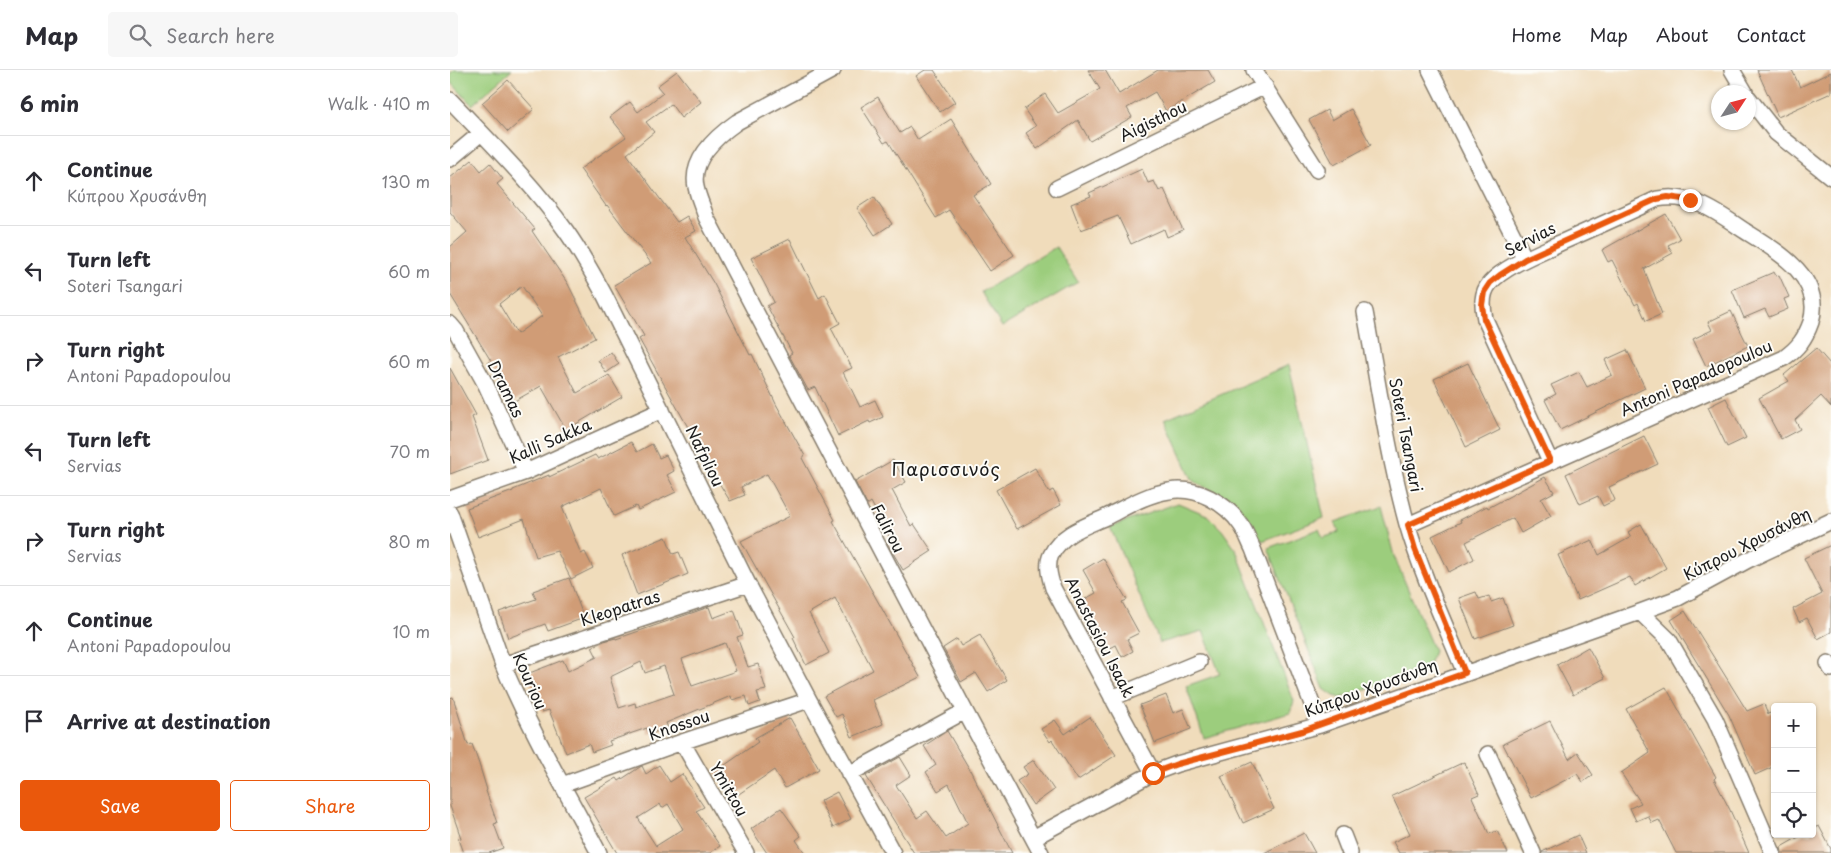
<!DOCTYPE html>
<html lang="en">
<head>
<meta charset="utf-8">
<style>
	:root { --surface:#fff; --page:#f7f7f7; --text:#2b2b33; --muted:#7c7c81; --line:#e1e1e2; --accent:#ea580c }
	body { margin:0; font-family:"Playpen Sans",sans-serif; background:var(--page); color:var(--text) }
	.controls { position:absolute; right:15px; bottom:15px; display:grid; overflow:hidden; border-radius:5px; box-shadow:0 1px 4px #0004 }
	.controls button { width:45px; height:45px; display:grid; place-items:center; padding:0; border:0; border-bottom:1px solid var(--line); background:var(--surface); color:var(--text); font:25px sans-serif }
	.compass { position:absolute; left:1261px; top:15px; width:45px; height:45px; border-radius:50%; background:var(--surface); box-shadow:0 1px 4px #0004; rotate:54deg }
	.stop { position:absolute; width:15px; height:15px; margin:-11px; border:4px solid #ea580c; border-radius:50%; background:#fff }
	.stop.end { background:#ea580c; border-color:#fff; box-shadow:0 1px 5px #0008 }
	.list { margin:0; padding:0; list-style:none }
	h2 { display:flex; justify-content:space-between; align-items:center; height:65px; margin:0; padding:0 20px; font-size:21px }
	h2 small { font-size:16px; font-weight:400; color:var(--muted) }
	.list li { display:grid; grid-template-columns:32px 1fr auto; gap:15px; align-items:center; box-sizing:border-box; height:90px; padding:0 20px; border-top:1px solid var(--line) }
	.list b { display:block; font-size:19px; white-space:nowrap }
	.list p { margin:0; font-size:16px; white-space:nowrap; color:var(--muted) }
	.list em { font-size:16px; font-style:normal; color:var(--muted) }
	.actions { display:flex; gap:10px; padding:15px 20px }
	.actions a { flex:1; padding:11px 0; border:1px solid var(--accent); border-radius:5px; text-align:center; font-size:18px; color:var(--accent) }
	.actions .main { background:var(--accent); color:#fff }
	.icon { flex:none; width:28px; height:28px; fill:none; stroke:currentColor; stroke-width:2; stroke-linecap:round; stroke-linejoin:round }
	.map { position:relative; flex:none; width:1381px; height:783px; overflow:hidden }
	header { display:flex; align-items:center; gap:30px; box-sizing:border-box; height:70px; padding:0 25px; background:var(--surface); border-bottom:1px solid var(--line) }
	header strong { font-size:24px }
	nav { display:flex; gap:28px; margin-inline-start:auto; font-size:18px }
	.search { width:350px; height:45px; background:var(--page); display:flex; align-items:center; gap:12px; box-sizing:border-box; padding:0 18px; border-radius:5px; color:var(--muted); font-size:19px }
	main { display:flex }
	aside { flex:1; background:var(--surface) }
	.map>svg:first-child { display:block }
	.green { fill:#9ccd7d; stroke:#5c744c }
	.building { fill:#d09c76; fill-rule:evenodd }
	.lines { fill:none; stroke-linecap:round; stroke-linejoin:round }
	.street-casing { stroke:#867c6c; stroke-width:18 }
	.street { stroke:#fff; stroke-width:15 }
	.route { stroke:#ea580c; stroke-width:6 }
	.labels { text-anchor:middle; stroke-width:4; stroke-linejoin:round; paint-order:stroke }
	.street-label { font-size:16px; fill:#1c1c1c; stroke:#fdfcf7 }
	.neighbourhood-label { font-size:18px; letter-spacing:1px; fill:#1c1c1c; stroke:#fdfcf7 }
</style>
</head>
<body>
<header>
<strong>Map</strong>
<div class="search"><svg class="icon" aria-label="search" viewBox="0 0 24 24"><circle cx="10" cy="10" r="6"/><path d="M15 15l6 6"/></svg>Search here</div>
<nav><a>Home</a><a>Map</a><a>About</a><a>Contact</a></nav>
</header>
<main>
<aside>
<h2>6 min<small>Walk · 410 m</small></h2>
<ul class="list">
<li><svg class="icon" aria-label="ahead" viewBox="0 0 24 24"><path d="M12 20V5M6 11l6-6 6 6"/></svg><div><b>Continue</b><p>Κύπρου Χρυσάνθη</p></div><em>130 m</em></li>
<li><svg class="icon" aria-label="left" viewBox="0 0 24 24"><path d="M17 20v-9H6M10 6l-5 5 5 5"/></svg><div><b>Turn left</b><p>Soteri Tsangari</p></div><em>60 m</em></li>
<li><svg class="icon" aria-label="right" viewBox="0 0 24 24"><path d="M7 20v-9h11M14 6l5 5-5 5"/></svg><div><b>Turn right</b><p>Antoni Papadopoulou</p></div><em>60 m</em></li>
<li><svg class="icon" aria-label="left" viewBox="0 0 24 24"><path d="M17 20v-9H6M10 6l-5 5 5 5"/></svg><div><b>Turn left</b><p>Servias</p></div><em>70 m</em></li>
<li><svg class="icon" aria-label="right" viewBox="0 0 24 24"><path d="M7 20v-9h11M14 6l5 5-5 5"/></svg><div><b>Turn right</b><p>Servias</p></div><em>80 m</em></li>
<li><svg class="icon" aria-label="ahead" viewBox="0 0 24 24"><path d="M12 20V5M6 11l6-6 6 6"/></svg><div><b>Continue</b><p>Antoni Papadopoulou</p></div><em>10 m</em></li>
<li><svg class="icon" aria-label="arrive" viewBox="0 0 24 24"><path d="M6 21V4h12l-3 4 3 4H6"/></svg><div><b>Arrive at destination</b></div></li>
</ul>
<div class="actions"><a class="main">Save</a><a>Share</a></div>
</aside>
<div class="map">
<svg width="1381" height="783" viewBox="0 0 1381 783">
	<rect width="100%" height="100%" fill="#fdfcf7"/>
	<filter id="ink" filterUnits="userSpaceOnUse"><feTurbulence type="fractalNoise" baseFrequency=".02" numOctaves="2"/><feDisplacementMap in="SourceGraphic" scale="10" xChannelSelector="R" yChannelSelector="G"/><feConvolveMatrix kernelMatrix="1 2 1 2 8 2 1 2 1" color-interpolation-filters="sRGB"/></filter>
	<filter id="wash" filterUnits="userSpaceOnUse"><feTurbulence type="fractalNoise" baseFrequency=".0096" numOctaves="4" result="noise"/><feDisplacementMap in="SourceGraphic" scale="20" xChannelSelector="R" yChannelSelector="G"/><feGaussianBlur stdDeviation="1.12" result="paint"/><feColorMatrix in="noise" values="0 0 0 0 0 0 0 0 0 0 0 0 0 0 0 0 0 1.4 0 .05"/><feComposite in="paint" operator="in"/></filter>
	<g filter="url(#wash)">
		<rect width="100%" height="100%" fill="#f0dcbb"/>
		<path class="green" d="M 4,0 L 62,0 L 22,35 L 0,11 L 0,4 Z
			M 606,177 L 628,212 L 552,257 L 531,222 Z
			M 839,295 L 874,448 L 812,471 L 784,432 L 743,411 L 715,349 Z
			M 728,433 L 757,445 L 772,460 L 786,480 L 844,631 L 840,643 L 754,668 L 736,616 L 770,604 L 753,561 L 710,573 L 660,457 Z
			M 931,436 L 944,486 L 984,581 L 980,592 L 972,599 L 891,628 L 884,626 L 874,619 L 818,478 L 869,459 L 873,468 L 889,462 L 885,452 Z"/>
		<g id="blocks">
			<path class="building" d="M 475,0 L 484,0 L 505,32 L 490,42 L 466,6 Z
				M 638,0 L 655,0 L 669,24 L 708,0 L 758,0 L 765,12 L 716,41 L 705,22 L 677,38 L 682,47 L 640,71 L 628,50 L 587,79 L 576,63 L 586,56 L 574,39 L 595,24 L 608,43 L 650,19 Z
				M 1307,0 L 1342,0 L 1350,17 L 1381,2 L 1381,23 L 1328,47 Z
				M 227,1 L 251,32 L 231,48 L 221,34 L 196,52 L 204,62 L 177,84 L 227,152 L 237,146 L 246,161 L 235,167 L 264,214 L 300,285 L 302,284 L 326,334 L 355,386 L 352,388 L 385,450 L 383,451 L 470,607 L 423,630 L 433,654 L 402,667 L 392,644 L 386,647 L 374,626 L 423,600 L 385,528 L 359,543 L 379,583 L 356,595 L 343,568 L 345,567 L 291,471 L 340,446 L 317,404 L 291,417 L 295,425 L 280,431 L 249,380 L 250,379 L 189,269 L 194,266 L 164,215 L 201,193 L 157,135 L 156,136 L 130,99 L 176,67 L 160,47 L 180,32 L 188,42 L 213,23 L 207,16 Z
				M 58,10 L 84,39 L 58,62 L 32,33 Z
				M 428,27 L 450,63 L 460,57 L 468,70 L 501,49 L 541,114 L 523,125 L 564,185 L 540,201 L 499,140 L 486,148 L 438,71 L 434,73 L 411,37 Z
				M 901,39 L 921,75 L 884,95 L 859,50 L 877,40 L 882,50 Z
				M 22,90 L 31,101 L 40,93 L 53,109 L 47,114 L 85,159 L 82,161 L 118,214 L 145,268 L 108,287 L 127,323 L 159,305 L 172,327 L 116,360 L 91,316 L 61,333 L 48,310 L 49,310 L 38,293 L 41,291 L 0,224 L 0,177 L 17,162 L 0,142 L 0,108 ZM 72,216 L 92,246 L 67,264 L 49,234 Z
				M 692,99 L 698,113 L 704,111 L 709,121 L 714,119 L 733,160 L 717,167 L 714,159 L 681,174 L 668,146 L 631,160 L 621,134 L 641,126 L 639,123 Z
				M 424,127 L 442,154 L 425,165 L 407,138 Z
				M 1216,144 L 1230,169 L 1218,175 L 1223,183 L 1194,199 L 1212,244 L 1196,251 L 1188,233 L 1185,235 L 1162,190 L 1158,192 L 1152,180 Z
				M 340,169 L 369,228 L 375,224 L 390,253 L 381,258 L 402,298 L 393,302 L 410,337 L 425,330 L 433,347 L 420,353 L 419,351 L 388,366 L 365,317 L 358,320 L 339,285 L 342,283 L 317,236 L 324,232 L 301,188 Z
				M 1324,202 L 1326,206 L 1329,205 L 1339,227 L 1334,229 L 1338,239 L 1319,247 L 1315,239 L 1294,248 L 1282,220 Z
				M 1281,241 L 1298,276 L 1256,296 L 1243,269 L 1262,260 L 1258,252 Z
				M 1366,278 L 1381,295 L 1381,337 L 1371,326 L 1345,350 L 1350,359 L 1331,369 L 1309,328 L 1339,311 L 1334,305 Z
				M 1177,280 L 1195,318 L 1110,360 L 1095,330 L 1106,324 L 1101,315 L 1129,302 L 1137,317 L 1162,305 L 1155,290 Z
				M 161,282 L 169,294 L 156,303 L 148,290 Z
				M 1018,293 L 1050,360 L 1016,377 L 984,309 Z
				M 0,298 L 26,345 L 22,347 L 38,390 L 0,404 Z
				M 1276,328 L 1296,368 L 1277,377 L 1258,337 Z
				M 1194,366 L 1208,394 L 1159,417 L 1165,430 L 1153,436 L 1148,426 L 1130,434 L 1116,404 Z
				M 181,372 L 187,382 L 202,374 L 209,388 L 216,385 L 224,401 L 217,405 L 226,422 L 188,440 L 186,436 L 164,446 L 151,418 L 112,437 L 131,484 L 135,482 L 143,498 L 121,509 L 107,481 L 86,487 L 74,449 L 28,467 L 17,438 L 63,421 L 63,420 L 99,405 L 99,407 L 145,385 L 148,389 Z
				M 443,390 L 456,412 L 442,420 L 461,456 L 464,454 L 482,481 L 453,500 L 437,473 L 441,470 L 421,432 L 417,435 L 405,412 Z
				M 585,398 L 599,422 L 603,420 L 611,435 L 567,459 L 546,420 Z
				M 1095,407 L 1104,422 L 1091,429 L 1101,446 L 1071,463 L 1063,448 L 1016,472 L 1024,489 L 999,502 L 982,466 L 1011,452 L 1010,450 L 1037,436 L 1038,438 Z
				M 1191,454 L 1216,498 L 1185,516 L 1180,507 L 1128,530 L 1108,485 L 1142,470 L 1149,485 L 1181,467 L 1178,462 Z
				M 216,467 L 223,484 L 229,482 L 238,504 L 187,525 L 172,485 Z
				M 1381,475 L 1381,562 L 1368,569 L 1357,548 L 1349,552 L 1343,539 L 1372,524 L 1354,488 Z
				M 653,488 L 677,530 L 672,532 L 689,563 L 677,569 L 683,581 L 672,587 L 666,575 L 653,582 L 626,534 L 646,523 L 633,500 Z
				M 119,508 L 134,548 L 98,561 L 95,554 L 58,568 L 49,542 L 86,529 L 83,521 Z
				M 1026,522 L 1029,529 L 1039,526 L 1041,532 L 1053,528 L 1063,555 L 1025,569 L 1009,528 Z
				M 259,537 L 263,548 L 284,540 L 293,565 L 287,567 L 298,597 L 308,594 L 316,620 L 307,622 L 310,632 L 299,636 L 296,626 L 282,630 L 281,626 L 216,653 L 218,658 L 199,664 L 197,658 L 159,671 L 161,675 L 142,682 L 139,674 L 116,683 L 99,640 L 92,642 L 77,604 L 113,590 L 118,601 L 147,587 L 142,577 L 154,571 L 166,568 L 166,569 ZM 275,573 L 286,601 L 242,616 L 232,589 ZM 191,592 L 195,603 L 214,596 L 224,624 L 186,637 L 185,633 L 169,638 L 160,607 Z
				M 1235,541 L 1297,641 L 1314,634 L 1318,644 L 1325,641 L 1325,696 L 1305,705 L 1279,645 L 1221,550 Z
				M 530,565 L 557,610 L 538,622 L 526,603 L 511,612 L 493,578 L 507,569 L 511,576 Z
				M 1138,577 L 1155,608 L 1123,625 L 1107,595 Z
				M 1216,617 L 1266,707 L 1264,709 L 1280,740 L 1299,783 L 1226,783 L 1209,750 L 1202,753 L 1198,746 L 1186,751 L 1180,738 L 1191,733 L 1171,703 L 1200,683 L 1176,639 Z
				M 716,625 L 723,643 L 733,639 L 741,659 L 705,673 L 690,635 Z
				M 3,627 L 18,675 L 22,674 L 29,694 L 37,720 L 36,721 L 47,753 L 44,754 L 53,778 L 39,783 L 13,783 L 8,769 L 11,768 L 0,736 L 0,628 Z
				M 640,647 L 666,685 L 628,710 L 602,670 L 600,672 L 591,659 L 605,650 L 615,664 Z
				M 340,648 L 369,699 L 335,718 L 324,700 L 283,728 L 265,702 L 308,672 L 305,668 Z
				M 1100,651 L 1119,689 L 1128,682 L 1143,705 L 1133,712 L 1127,704 L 1081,728 L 1053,674 Z
				M 497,661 L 520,700 L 562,783 L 464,783 L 416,706 L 450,687 L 461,705 L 446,715 L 467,748 L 477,741 L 496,768 L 518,753 L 499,714 L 488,721 L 476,702 L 486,695 L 474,676 Z
				M 584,690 L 604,720 L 583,735 L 567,711 L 578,704 L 573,697 Z
				M 802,692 L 824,739 L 793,753 L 771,706 Z
				M 1014,692 L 1029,724 L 1022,727 L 1039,764 L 1047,761 L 1058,783 L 949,783 L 943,772 L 960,764 L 942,726 Z
				M 209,695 L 220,712 L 232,704 L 254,737 L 246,741 L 270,776 L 260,783 L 167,783 L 134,727 L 167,708 L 169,711 L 190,697 L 192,696 L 196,704 ZM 210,734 L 212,738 L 218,734 L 233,759 L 206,776 L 188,748 Z
				M 387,722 L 401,749 L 383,758 L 370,731 Z
				M 331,738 L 351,766 L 346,770 L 355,783 L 317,783 L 301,759 Z
				M 1369,756 L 1381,779 L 1381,783 L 1332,783 L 1331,777 L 1354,764 L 1362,764 L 1362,760 Z
				M 854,763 L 865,783 L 814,783 Z
				M 1128,765 L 1136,783 L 1092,783 L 1092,782 Z"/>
		</g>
	</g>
	<g filter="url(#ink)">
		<use href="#blocks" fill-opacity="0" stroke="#867c6c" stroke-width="1"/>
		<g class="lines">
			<defs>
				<path id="street" d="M 383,0 L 287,52 C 267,66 240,89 246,117 C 248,127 253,137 256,147 L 515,641 L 591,783
					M 804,0 L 867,100
					M 980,0 L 1075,189
					M 1282,0 L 1295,22
					M 1298,27 L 1326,63 L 1381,107
					M 0,30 C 39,71 83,114 116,161 C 131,182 143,204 155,226 L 298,514 L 359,630 L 443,783
					M 0,89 L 31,63
					M 607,118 L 815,16
					M 915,242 C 928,313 938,385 957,454 C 972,505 995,554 1015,603
					M 0,254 L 6,261 L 36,315 L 76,402
					M 0,429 L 76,402 L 212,340
					M 0,443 L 53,595 C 80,660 116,721 149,783
					M 958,455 L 1334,288 C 1348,278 1355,269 1361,252 C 1374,207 1327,181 1295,161 C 1268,143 1241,122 1207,129 C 1175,144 1142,159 1110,173 C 1089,183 1055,196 1040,213 C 1031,223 1032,236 1035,249 L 1100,391
					M 1190,542 L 1219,570 L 1265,649 L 1323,783
					M 1378,593 L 1381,599
					M 53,595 L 298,514
					M 662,628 L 749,592
					M 232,672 L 296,783
					M 1038,684 L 1083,783
					M 703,703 L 603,518 C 600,508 596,495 601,485 C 612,463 636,456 656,447 C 676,437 697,424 719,421 C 747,416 776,433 791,455 C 796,462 799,471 803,479 L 870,655
					M 399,704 L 515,641
					M 112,715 L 232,672 L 359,630
					M 893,765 L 900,783
					M 583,768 L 703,703 L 727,694 L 870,655 L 1190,542 L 1228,528 L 1298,490 L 1381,451"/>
			</defs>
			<use href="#street" class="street-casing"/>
			<use href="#street" class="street"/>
		</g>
	</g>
	<g class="lines" filter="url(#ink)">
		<path class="route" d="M 703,703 L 727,694 L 852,661 L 1015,603 L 965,479 L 958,455 L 1100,391 L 1034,249 L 1032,235 L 1034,222 L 1040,213 L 1050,205 L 1075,189 L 1207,129 L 1218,127 L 1240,130"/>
	</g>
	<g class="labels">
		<g class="street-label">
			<text transform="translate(703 51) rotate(-26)" y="6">Aigisthou</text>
			<text transform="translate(1080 169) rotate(-27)" y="6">Servias</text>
			<text transform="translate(1246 308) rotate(-24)" y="6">Antoni Papadopoulou</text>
			<text transform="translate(56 319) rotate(64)" y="6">Dramas</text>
			<text transform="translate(956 365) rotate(79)" y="6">Soteri Tsangari</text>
			<text transform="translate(100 371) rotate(-24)" y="6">Kalli Sakka</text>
			<text transform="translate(255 386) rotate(64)" y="6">Nafpliou</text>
			<text transform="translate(438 458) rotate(62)" y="6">Falirou</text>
			<text transform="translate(1297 474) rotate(-27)" y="6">Κύπρου Χρυσάνθη</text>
			<text transform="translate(170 538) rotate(-18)" y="6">Kleopatras</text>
			<text transform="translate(650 567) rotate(63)" y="6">Anastasiou Isaak</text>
			<text transform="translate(80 611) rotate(66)" y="6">Kouriou</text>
			<text transform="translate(921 618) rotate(-20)" y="6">Κύπρου Χρυσάνθη</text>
			<text transform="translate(229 655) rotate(-19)" y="6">Knossou</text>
			<text transform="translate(279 719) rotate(60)" y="6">Ymittou</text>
		</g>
		<g class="neighbourhood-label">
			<text x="496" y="406">Παρισσινός</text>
		</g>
	</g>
</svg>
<div class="controls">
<button>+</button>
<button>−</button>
<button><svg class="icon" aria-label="locate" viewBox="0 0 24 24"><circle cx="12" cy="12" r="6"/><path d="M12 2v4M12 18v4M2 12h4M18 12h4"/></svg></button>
</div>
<svg class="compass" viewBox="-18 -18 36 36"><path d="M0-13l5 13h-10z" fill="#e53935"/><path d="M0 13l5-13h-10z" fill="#7c7c81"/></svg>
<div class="stop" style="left:703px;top:703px"></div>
<div class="stop end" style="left:1240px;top:130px"></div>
</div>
</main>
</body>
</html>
